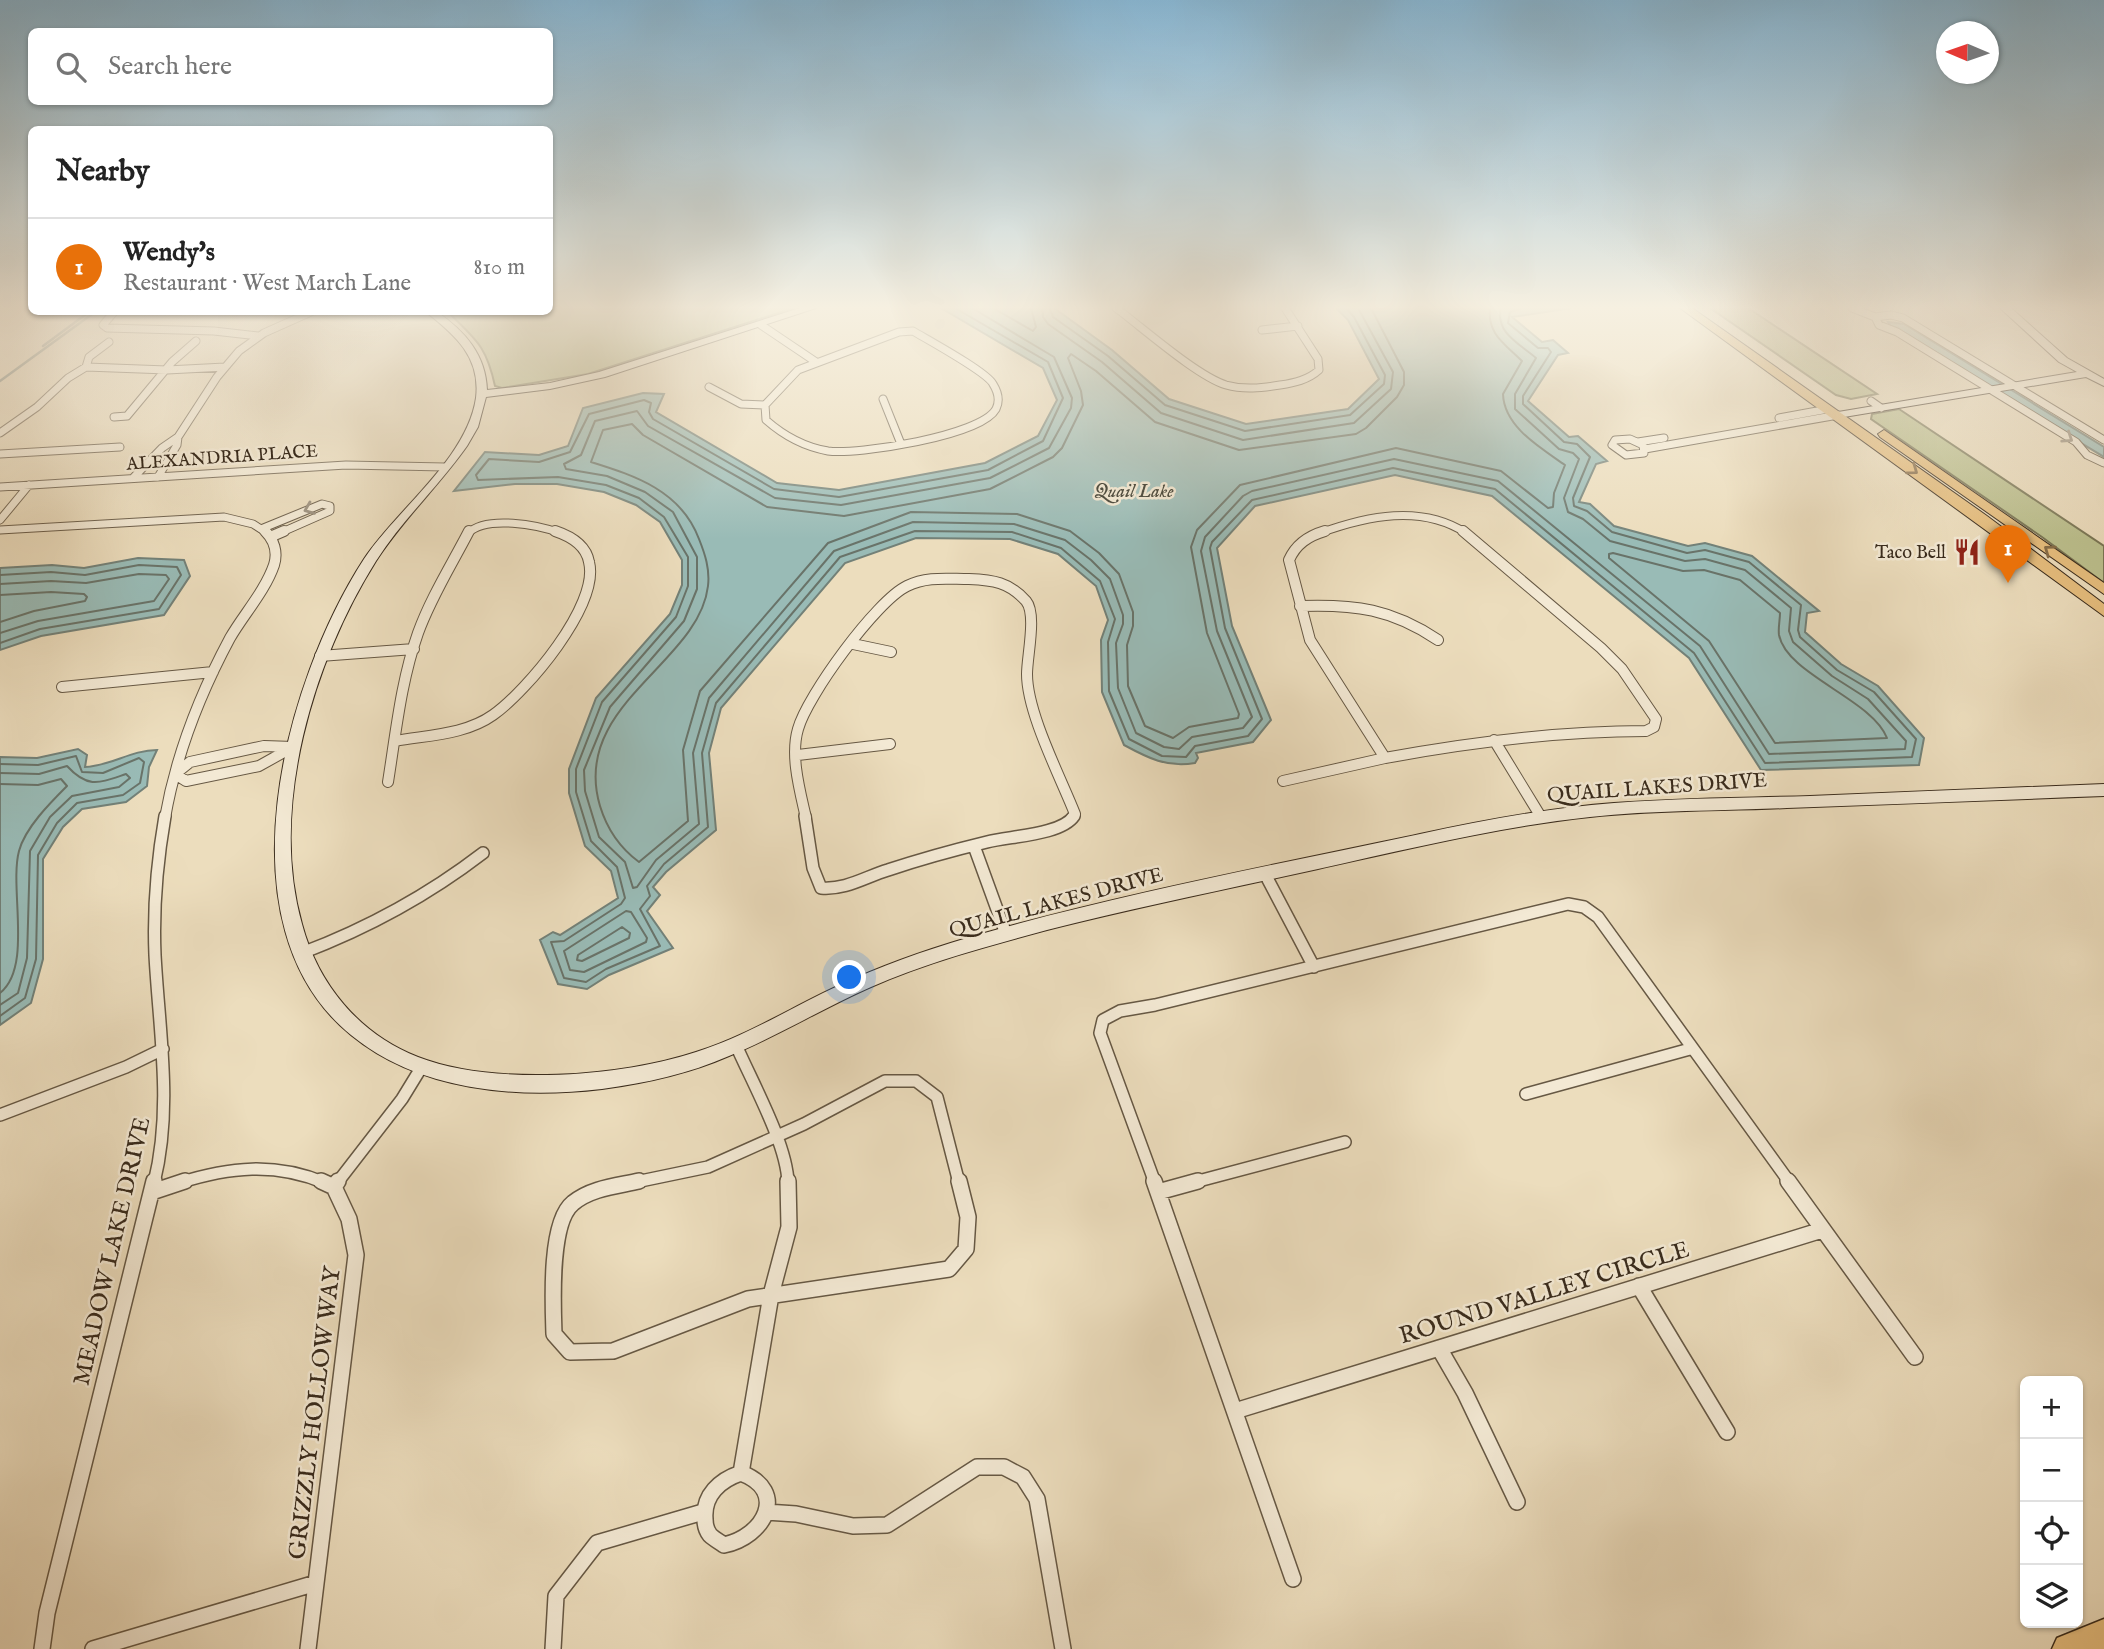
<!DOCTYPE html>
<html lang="en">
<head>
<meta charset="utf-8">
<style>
	:root { --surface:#fff; --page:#f6f6f6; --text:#222; --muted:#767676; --line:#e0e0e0; --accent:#8f2418 }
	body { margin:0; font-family:"IM FELL English",serif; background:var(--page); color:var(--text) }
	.controls { position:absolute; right:21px; bottom:21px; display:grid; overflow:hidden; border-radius:10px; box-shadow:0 2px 5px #0004 }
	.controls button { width:63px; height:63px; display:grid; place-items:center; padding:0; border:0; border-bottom:2px solid var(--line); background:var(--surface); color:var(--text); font:35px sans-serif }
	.compass { position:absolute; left:1936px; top:21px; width:63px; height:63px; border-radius:50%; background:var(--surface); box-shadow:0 2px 5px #0004; rotate:272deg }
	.you { position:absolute; left:850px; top:978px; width:24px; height:24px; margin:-18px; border:5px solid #fff; border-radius:50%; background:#1a73e8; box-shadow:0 0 0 10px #1a73e833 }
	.badge { display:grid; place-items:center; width:46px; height:46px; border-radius:50%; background:var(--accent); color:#fff; font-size:23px; font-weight:700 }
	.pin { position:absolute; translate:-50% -58px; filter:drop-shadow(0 2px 4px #0008) }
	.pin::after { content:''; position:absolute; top:37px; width:24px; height:21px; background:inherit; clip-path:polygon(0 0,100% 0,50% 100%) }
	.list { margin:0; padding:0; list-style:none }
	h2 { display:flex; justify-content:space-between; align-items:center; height:91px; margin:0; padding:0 28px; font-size:30px }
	h2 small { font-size:23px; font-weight:400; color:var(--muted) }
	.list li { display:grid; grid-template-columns:46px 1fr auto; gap:21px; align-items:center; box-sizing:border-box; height:98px; padding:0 28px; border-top:2px solid var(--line) }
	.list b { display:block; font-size:26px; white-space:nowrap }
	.list p { margin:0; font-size:23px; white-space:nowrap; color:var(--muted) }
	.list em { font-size:23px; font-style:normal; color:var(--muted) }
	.icon { flex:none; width:38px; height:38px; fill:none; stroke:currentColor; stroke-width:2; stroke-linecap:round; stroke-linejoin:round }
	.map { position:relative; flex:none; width:2104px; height:1649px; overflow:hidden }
	.search { position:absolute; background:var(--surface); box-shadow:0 2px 5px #0004; left:28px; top:28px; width:525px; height:77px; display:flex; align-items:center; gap:18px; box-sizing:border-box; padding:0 24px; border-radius:10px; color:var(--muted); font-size:26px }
	.panel { position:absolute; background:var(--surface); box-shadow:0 2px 5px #0004; left:28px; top:126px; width:525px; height:189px; border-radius:10px }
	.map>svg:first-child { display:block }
	.green { fill:#bcc08e; stroke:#7a7655; stroke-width:2 }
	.water { fill:#99bbb6; stroke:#738178; stroke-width:2 }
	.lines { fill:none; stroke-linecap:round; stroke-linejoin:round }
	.shore { stroke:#697369; stroke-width:2 }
	.stream { stroke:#738178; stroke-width:2.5 }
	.street-far3-casing { stroke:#665844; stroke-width:9 }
	.street-far2-casing { stroke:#665844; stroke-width:12 }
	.street-far1-casing { stroke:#665844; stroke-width:14 }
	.street-casing { stroke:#665844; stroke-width:18 }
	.secondary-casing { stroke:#392b1c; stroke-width:2 }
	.primary-casing { stroke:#392b1c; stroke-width:2 }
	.highway-casing { stroke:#392b1c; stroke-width:3 }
	.street-far3 { stroke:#f3e9d4; stroke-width:7 }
	.street-far2 { stroke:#f3e9d4; stroke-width:10 }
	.street-far1 { stroke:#f3e9d4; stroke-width:11 }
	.street { stroke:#f3e9d4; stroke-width:15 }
	.secondary { fill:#f3e9d4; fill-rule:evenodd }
	.primary { fill:#e6be7e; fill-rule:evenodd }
	.highway { fill:#e6be7e; fill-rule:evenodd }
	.oneway { stroke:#968a78 }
	.oneway2 { stroke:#876d48 }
	.labels { text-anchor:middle; stroke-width:5; stroke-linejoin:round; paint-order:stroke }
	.far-street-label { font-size:18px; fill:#392b1c; stroke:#f3e9d4 }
	.far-poi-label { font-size:18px; fill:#392b1c; stroke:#f3e9d4; text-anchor:end }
	.far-water-label { font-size:19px; font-style:italic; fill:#514f42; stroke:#f3e9d4 }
	.street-label { font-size:21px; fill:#392b1c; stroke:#f3e9d4 }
	.near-street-label { font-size:24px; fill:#392b1c; stroke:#f3e9d4 }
</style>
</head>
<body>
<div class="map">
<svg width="2104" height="1649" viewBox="0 0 2104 1649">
	<rect width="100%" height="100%" fill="#ecddbd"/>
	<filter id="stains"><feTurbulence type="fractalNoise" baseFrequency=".00286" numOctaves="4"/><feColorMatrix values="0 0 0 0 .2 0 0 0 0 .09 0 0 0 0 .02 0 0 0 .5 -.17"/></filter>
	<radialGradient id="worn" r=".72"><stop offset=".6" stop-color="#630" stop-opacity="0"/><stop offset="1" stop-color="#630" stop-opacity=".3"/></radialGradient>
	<path class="green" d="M 550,308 L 794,308 L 588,374 L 502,388 L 495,386 C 486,345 476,340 448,312 L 550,312 Z
		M 1710,308 L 1748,308 L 1877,394 L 1851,399 L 1836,395 Z
		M 1899,409 L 2104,546 L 2104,583 L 2042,537 L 1871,419 L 1872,414 Z"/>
	<path class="water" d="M 941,308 L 1054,308 L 1112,350 L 1169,399 L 1246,424 L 1348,409 L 1379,379 L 1348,320 L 1336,308 L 1572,308 L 1512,317 L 1542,342 L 1553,340 L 1568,353 L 1558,355 L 1528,401 L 1569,437 L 1578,436 L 1607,461 L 1596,464 L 1579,502 L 1590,504 L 1614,526 L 1688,546 L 1705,543 L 1752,556 L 1819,611 L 1807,613 L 1805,632 L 1841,664 L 1878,686 L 1924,738 L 1919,765 L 1761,770 L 1689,658 L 1492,496 L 1395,475 L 1255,506 L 1217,548 L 1232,626 L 1271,720 L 1253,742 L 1196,753 L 1198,758 L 1195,763 C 1167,768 1148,758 1124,745 L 1102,692 L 1101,640 L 1108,620 L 1096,586 L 1058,554 L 1010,539 L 916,538 L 845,563 L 721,708 L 709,753 L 716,830 L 666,872 L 653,887 L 660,895 L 647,911 L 673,948 L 609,975 L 587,989 L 558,984 L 540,940 L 553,932 L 560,935 L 618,898 L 611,871 L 585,846 L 569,793 L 569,769 L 596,698 L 670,614 L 682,585 L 682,560 L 660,522 L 636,505 L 604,492 L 557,484 L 515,484 L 454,491 L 485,452 L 539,455 L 568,446 L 583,408 L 643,393 L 664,394 L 656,412 L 777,483 L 839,490 L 985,463 L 1038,436 L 1057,400 L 1043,368 Z
		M 1888,322 L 1904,324 L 2104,447 L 2104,457 L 1891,327 Z
		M 138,558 L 184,560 L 190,576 L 164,615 L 41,636 L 0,650 L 0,568 L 52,565 L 84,568 Z
		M 78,749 L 87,755 L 85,767 C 111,766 131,750 157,750 L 149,767 L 147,786 L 126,802 L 82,809 L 63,827 L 43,859 L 43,959 L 31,1003 L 0,1025 L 0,757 L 37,758 Z"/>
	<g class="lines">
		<path class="shore" d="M 955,308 L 1048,362 L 1063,398 L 1043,441 L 988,470 L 839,497 L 774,489 L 653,419 L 649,412 L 651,403 L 644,400 L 589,414 L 570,452 L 539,462 L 489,459 L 476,475 L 478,480 L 558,477 L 606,485 L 639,498 L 664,517 L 688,557 L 688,586 L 676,617 L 602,702 L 576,769 L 576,792 L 591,841 L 617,867 L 625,898 L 621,904 L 564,941 L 551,942 L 564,978 L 586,982 L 606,969 L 660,946 L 640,909 L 650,896 L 647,886 L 664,864 L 708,827 L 702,753 L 716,703 L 840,557 L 915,531 L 1012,532 L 1061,548 L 1100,581 L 1115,619 L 1108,642 L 1109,691 L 1129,739 L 1162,756 L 1186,757 L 1195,746 L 1248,736 L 1262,719 L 1225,628 L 1210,548 L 1212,542 L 1252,500 L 1393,468 L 1495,489 L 1694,653 L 1765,763 L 1912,757 L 1916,739 L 1874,692 L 1837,670 L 1800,637 L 1798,630 L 1801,605 L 1749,562 L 1705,550 L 1687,553 L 1612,532 L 1587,511 L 1574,506 L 1573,498 L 1590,457 L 1577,444 L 1564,442 L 1523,404 L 1523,396 L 1551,352 L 1548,348 L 1538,348 L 1508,323 L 1510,312 L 1522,308
			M 972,308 L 1054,357 L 1072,398 L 1071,408 L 1049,448 L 990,478 L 841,505 L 775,498 L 648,426 L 637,411 L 595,421 L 581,455 L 564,464 L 566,469 L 607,476 L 645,492 L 673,512 L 697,557 L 697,589 L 684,621 L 610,707 L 584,770 L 585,791 L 599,837 L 625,862 L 633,888 L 637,887 L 656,860 L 699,824 L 693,753 L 709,698 L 834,551 L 913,522 L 1014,524 L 1065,540 L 1091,560 L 1110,579 L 1123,615 L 1123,624 L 1116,643 L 1118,688 L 1136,733 L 1164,747 L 1179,749 L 1192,737 L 1243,728 L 1252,717 L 1217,631 L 1201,551 L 1205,537 L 1243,496 L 1252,491 L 1394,459 L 1498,481 L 1700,646 L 1769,754 L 1905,749 L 1906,741 L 1868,699 L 1832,676 L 1793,642 L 1789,631 L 1791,608 L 1745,570 L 1705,559 L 1685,561 L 1610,541 L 1583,519 L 1568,512 L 1564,498 L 1579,459 L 1573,453 L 1559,449 L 1515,409 L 1515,394 L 1536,358 C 1520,344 1495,333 1501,308
			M 993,308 L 1033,331 L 1036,327 L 1031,308
			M 1042,308 L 1043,317 L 1048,324 L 1102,362 L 1161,413 L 1243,440 L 1354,423 L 1391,389 L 1393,372 L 1358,308
			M 1050,308 L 1053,317 L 1108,356 L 1165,405 L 1245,431 L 1350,415 L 1384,384 L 1385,375 L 1354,317 L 1346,308
			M 1371,308 L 1404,372 L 1404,385 L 1397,397 L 1366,428 L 1356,434 L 1239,450 L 1155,422 L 1096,371 L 1071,354 L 1068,358 L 1081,391 L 1083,405 L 1062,448 L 1053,457 L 990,489 L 844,516 L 767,507 L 643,435 L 632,424 L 603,430 L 591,462 C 636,476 681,491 699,539 C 705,554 710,569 708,586 C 699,664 570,705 600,806 C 607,829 620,848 639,862 L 688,821 L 683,750 L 700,691 L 828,543 L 911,512 L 1017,514 L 1070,531 L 1099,553 L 1119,574 L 1133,612 L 1133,626 L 1127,645 L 1128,686 L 1145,726 L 1173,738 L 1189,727 L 1238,718 L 1239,714 L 1207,633 L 1191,547 L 1197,530 L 1240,485 L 1396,448 L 1501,471 L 1548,508 L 1553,507 L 1554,493 L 1565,465 C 1541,448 1504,427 1503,394 L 1522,361 C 1505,344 1487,334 1490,308
			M 1613,553 L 1683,571 L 1704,570 L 1740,580 L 1780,613 C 1780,620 1778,628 1779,635 C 1787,675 1872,699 1887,738 L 1775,743 L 1709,641 L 1609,558 L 1609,554 Z
			M 0,575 L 51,572 L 85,575 L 139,565 L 177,567 L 181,575 L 159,609 L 40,629 L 0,643
			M 0,584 L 51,581 L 86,583 L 139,574 L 166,575 L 169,579 L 154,601 L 38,621 L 0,633
			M 0,595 L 51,592 L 84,594 L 87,597 L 85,601 L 34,611 L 0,622
			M 0,764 L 38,765 L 76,756 L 82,772 L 103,773 L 139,758 L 144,762 L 140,783 L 123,795 L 77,803 L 57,823 L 38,855 L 36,959 L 25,998 L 0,1016
			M 0,773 L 39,774 L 67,766 C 88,789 99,783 126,774 L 130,778 L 119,787 L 72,796 L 50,817 L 30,851 L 27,958 L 18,993 L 0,1005
			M 0,784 L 38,785 L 61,779 L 67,786 C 50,803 25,828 19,851 C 9,888 33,967 0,993
			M 626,911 L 631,912 L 647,938 L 646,942 L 584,972 L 570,970 L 564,951 Z
			M 622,927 L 630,933 L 629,938 L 582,961 L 577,960 L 578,955 Z"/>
		<path class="stream" d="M 43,346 L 89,312
			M 0,381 L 95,312"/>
		<defs>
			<path id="street-far3" d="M 1116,308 C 1143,328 1197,376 1226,385 C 1244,390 1261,388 1280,385 C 1294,383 1308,380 1319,370 L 1318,359 L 1285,308
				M 1852,308 L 1875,317
				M 114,312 L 103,325 L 107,328 L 214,331 L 258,336
				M 761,325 L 816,362
				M 1262,330 L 1298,326
				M 913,331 C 928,340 987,372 993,384 C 998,392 1000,401 996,409 C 981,436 857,455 828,451 C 805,447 783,435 766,420 L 765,405 L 798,370 L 899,332 Z
				M 86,367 L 89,357 L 109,342
				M 709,387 L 741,404 L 765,405
				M 883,399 L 901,444
				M 1871,401 L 1881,408
				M 114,417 L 127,416 L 172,362 L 196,341
				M 1779,418 L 1828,409
				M 0,433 L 37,407 L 68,378 L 86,367 L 167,370 L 225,367
				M 1630,439 L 1643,445 L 1644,453 L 1626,455 L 1612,445 L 1615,440 Z
				M 2104,440 L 1903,318 L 1891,315 L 1875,317 L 1879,325 L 1897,332 L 2076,442 L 2087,455 L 2104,463
				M 1638,442 L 1664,438
				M 1645,449 L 1838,415
				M 0,454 L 120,447
				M 158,477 L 177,445 L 178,437
				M 133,478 L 162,448 L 178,437 L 217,377 L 239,351 L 264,333 L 311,312
				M 0,487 L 346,465 L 445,467
				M 0,520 L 29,485
				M 261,529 L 322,504 L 330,506 L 330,511 L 280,533
				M 0,530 L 224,517 L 253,524 L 267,533
				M 468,533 C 487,515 538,525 560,533
				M 1320,533 C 1367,516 1421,504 1466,533"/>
			<path id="street-far2" d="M 1325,531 C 1308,536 1296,544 1289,560 L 1310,640 L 1385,758 C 1472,742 1558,731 1646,731 L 1654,727 L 1656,719 L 1622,669 L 1601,648 L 1463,531
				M 270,537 L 284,531
				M 1300,606 C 1355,604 1392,609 1438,640
				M 853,644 L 891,652
				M 320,656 L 414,649
				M 62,687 L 213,672
				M 1494,740 L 1541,817
				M 395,741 C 427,735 465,735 493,715 C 526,692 600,605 589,562 C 586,545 570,536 555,531
				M 264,746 L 293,747 L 259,766 L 186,781 L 175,774 L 190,762 Z
				M 798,755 L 890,744
				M 1283,781 L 1385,758
				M 388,782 C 396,732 401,681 418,633 C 431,597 452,564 469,531
				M 165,818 C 176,755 200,694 230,638 C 244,614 265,591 274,565 C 278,552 274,540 265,531
				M 806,818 C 800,791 790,756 798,729 C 807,696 876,601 907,586 C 927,576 947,579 969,579 C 993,580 1009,582 1026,601 C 1037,614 1027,656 1027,674 C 1027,713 1060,776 1075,814 L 1072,818"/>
			<path id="street-far1" d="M 805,816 L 813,868 L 821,888 C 846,890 865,877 888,870 C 921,859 954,850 987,842 C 1010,836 1061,835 1074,816
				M 974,846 L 1006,934
				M 1265,874 L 1314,967
				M 302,953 C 368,928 427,896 483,853
				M 736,1045 C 752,1082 787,1144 788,1183
				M 1526,1094 L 1690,1049
				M 0,1115 L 126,1067 L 163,1049
				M 154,1183 C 173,1107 159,1031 155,955 C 153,908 157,862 165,816
				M 179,1183 C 229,1167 275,1162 325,1183
				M 337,1183 L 402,1099 L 421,1068
				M 631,1183 L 708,1167 L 804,1124 L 885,1081 L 916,1081 L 937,1097 L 959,1183
				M 1155,1183 L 1100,1033 L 1103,1020 L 1120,1011 L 1155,1005 L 1568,904 L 1584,907 L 1598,917 L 1790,1183
				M 1191,1183 L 1345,1142"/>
			<path id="street" d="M 639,1181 C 617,1186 591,1188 573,1203 C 549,1222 553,1304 554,1334 L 570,1352 L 613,1351 L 748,1299 L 949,1269 L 966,1249 L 968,1217 L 959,1181
				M 1154,1181 L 1293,1579
				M 1788,1181 L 1915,1357
				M 334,1187 L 338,1181
				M 152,1192 L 185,1181
				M 1158,1192 L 1198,1181
				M 1639,1286 L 1727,1432
				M 1439,1348 L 1465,1393 L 1517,1502
				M 1235,1411 L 1822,1230
				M 741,1473 L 771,1295 L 789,1227 L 788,1181
				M 741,1473 C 789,1491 764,1537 724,1545 C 720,1542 714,1539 710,1535 C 706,1530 705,1524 705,1519 C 703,1495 720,1480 741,1473 Z
				M 766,1512 L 796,1514 L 853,1526 L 887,1525 L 977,1467 L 1004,1467 L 1023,1477 L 1037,1499 L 1063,1649
				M 42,1649 L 47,1613 L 154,1181
				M 93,1649 L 316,1583
				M 308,1649 L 356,1255 L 349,1219 L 334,1187 L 321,1181
				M 553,1649 L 556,1596 L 597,1543 L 703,1512"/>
			<path id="secondary" d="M 800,308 L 816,308 L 605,377 L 550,389 L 486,397 L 478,427 L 467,446 C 439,486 402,520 376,561 C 313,661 269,808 302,924 C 318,984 359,1034 418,1057 C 493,1086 621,1077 696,1052 C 747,1036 792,1007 840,985 C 881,966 923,951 967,938 C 1115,895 1269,866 1420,834 C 1484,820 1549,808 1614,803 C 1679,798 1745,798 1810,796 C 1908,792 2006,788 2104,784 L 2104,796 C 1998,800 1893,804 1787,808 C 1722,811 1655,810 1590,817 C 1498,827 1408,849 1318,869 C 1227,889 1137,907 1047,930 C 988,946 928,962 871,987 C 823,1008 778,1036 729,1056 C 688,1074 646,1083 602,1089 C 516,1099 419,1091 351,1035 C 217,926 285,681 364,559 C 397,509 467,459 476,398 C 481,357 455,335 426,312 L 437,312 C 465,331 486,355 487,390 L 550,383 L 599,372 Z
				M 2000,308 L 2011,308 L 2067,358 L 2104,379 L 2104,386 L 2086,377 L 1838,418 L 1833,415 L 1838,412 L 2077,372 L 2059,362 Z"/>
			<path id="primary" d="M 1680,308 L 1692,308 L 1987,516 L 2104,604 L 2104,616 Z
				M 1884,430 L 2104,583 L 2104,594 L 1880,437 L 1878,434 Z"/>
			<path id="highway" d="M 2104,1619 L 2104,1649 L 2052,1649 L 2057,1638 Z"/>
		</defs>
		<use href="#street-far3" class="street-far3-casing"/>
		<use href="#street-far2" class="street-far2-casing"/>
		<use href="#street-far1" class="street-far1-casing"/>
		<use href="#street" class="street-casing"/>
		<use href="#secondary" class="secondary-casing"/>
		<use href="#primary" class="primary-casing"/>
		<use href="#highway" class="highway-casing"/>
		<use href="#street-far3" class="street-far3"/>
		<use href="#street-far2" class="street-far2"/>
		<use href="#street-far1" class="street-far1"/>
		<use href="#street" class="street"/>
		<use href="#secondary" class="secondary"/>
		<use href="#primary" class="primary"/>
		<use href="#highway" class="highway"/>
	</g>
	<defs><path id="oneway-chevron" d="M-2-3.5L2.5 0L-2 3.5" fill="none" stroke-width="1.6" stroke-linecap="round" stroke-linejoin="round" transform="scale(1.75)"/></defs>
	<g class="oneway">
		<use href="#oneway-chevron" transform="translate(2068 438) rotate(34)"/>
		<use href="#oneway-chevron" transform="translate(309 509) rotate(158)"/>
	</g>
	<g class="oneway2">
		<use href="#oneway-chevron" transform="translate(1913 470) rotate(36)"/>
		<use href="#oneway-chevron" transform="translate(2049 550) rotate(-144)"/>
	</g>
	<linearGradient id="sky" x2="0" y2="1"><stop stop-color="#88b7d4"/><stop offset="0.57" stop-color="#f6f0e1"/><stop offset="1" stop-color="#f6f0e1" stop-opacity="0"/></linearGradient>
	<rect width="2104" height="539" fill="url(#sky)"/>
	<defs>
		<symbol id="restaurant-bare" viewBox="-9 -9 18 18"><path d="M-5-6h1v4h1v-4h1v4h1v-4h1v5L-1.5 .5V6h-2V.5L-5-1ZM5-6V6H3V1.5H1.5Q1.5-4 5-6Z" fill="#8f2418" stroke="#f3e9d4" stroke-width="2.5" paint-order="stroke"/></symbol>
	</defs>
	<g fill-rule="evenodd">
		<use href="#restaurant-bare" x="1948" y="533" width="38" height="38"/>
	</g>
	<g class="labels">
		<g class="far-street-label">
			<text transform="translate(222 457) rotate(-4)" y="6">ALEXANDRIA PLACE</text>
		</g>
		<g class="far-poi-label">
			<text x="1946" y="558">Taco Bell</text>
		</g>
		<g class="far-water-label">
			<text x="1134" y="497">Quail Lake</text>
		</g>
		<g class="street-label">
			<text transform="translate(1657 787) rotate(-4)" y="7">QUAIL LAKES DRIVE</text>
			<text transform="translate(1056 902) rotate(-15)" y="7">QUAIL LAKES DRIVE</text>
		</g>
		<g class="near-street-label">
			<text transform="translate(111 1251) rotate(-77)" y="8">MEADOW LAKE DRIVE</text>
			<text transform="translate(1544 1292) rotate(-17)" y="8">ROUND VALLEY CIRCLE</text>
			<text transform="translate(314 1413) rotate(-83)" y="8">GRIZZLY HOLLOW WAY</text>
		</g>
	</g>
	<rect width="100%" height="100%" filter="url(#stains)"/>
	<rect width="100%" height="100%" fill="url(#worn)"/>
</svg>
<div class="controls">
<button>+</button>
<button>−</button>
<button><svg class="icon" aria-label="locate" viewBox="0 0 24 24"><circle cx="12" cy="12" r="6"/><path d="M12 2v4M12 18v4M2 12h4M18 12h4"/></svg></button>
<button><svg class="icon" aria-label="layers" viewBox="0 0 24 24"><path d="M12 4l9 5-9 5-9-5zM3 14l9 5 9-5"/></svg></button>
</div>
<svg class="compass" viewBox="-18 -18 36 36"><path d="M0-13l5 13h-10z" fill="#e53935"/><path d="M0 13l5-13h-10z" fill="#767676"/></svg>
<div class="you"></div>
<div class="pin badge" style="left:2008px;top:583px;background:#e8710a">1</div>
<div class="search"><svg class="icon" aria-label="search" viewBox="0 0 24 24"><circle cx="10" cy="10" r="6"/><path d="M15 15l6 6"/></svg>Search here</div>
<section class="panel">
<h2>Nearby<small></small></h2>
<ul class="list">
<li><span class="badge" style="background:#e8710a">1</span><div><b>Wendy's</b><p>Restaurant · West March Lane</p></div><em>810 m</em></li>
</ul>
</section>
</div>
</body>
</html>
